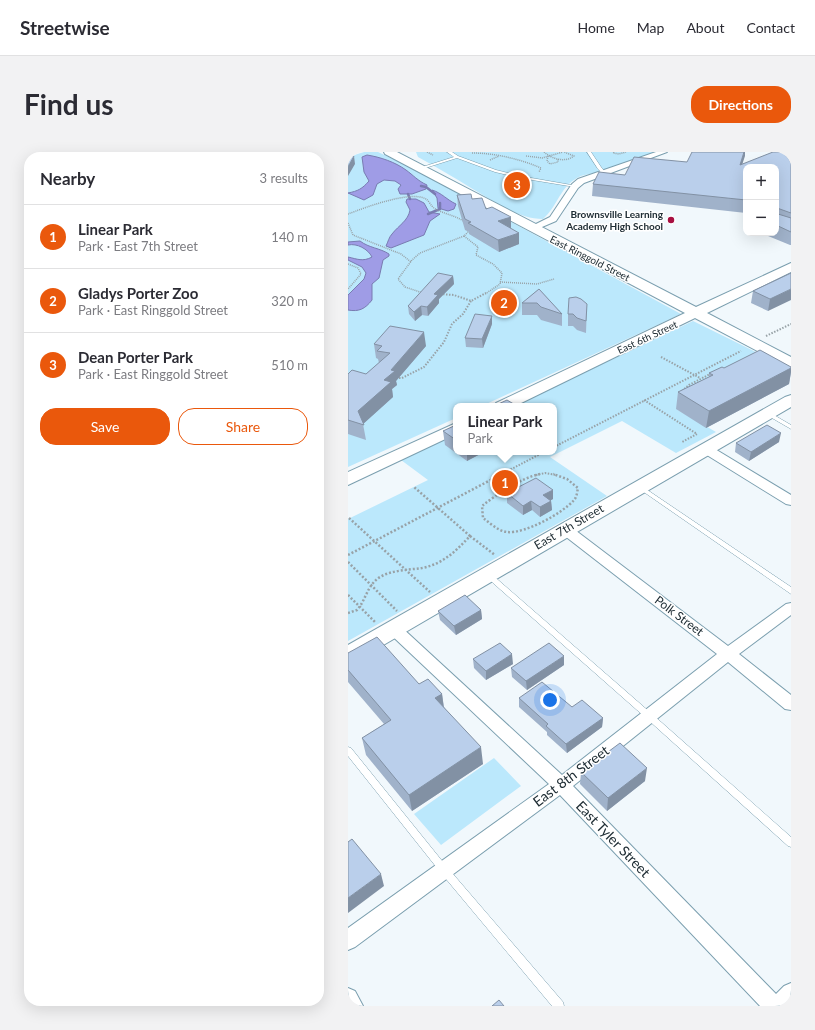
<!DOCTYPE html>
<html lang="en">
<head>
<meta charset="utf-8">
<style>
	:root { --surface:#fff; --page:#f2f2f3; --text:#2b2b33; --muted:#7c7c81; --line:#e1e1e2; --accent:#ea580c }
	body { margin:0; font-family:Lato,sans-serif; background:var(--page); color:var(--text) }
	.controls { position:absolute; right:12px; top:12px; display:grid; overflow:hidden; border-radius:8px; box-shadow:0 4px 16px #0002 }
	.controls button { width:36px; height:36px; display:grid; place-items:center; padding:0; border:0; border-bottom:1px solid var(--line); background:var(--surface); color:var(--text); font:20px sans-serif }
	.you { position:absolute; left:202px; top:548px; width:14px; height:14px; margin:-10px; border:3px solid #fff; border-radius:50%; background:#1a73e8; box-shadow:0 0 0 6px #1a73e833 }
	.badge { display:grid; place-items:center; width:26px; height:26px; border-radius:50%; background:var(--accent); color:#fff; font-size:13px; font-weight:700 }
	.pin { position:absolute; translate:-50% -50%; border:2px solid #fff; box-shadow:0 1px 4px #0006 }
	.popup { position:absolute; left:105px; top:251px; width:104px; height:52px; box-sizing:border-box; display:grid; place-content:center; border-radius:8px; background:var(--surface); filter:drop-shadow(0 1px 3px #0005); font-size:13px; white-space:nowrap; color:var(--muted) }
	.popup b { font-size:15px; color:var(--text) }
	.popup::after { content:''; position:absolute; left:50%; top:100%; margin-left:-8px; border:8px solid transparent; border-top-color:var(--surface) }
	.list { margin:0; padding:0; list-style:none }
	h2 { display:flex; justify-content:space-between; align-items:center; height:52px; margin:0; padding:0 16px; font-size:17px }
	h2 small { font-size:13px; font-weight:400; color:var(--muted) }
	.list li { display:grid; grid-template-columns:26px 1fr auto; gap:12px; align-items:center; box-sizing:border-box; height:64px; padding:0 16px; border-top:1px solid var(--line) }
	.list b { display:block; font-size:15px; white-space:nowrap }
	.list p { margin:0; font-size:13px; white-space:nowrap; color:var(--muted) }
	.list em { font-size:13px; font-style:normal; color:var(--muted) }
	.actions { display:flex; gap:8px; padding:12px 16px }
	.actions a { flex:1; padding:9px 0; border:1px solid var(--accent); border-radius:16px; text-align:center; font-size:14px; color:var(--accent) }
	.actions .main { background:var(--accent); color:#fff }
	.map { position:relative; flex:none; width:443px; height:854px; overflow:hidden; border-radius:16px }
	header { display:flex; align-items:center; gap:24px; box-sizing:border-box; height:56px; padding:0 20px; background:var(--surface); border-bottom:1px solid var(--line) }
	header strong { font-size:19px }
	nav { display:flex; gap:22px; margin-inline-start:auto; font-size:14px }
	.intro { display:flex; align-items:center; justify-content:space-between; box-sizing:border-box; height:96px; padding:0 24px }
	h1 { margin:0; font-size:28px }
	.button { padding:10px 18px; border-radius:16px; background:var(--accent); color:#fff; font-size:14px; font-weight:700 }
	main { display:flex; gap:24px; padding:0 24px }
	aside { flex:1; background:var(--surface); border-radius:16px; box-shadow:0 4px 16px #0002 }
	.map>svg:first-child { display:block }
	.green { fill:#bbe8fc }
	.water { fill:#9f9ce6; stroke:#797bb1 }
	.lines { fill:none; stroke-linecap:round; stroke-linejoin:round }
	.stream { stroke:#797bb1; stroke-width:2.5 }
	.lane-casing { stroke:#7b9faf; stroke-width:1 }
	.street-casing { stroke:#7b9faf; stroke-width:2 }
	.secondary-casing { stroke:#7b9faf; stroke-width:2 }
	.path-far2 { stroke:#98a2a7; stroke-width:1.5; stroke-dasharray:1 1; stroke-linecap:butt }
	.path-far1 { stroke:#98a2a7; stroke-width:2; stroke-dasharray:1.5 1.5; stroke-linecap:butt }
	.path { stroke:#98a2a7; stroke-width:2.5; stroke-dasharray:2 2; stroke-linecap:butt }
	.lane { fill:#fff; fill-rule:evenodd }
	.street { fill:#fff; fill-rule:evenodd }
	.secondary { fill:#fff; fill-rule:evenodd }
	.wall { fill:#a0b2ca }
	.shaded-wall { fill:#8291a4 }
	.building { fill:#bacfeb; stroke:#8291a4 }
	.poi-dot { fill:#a70f40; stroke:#fff; stroke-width:1.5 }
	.labels { text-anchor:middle; stroke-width:3; stroke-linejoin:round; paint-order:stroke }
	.far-poi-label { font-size:10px; font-weight:bold; fill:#202e35; stroke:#fff; text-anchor:end }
	.far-street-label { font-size:10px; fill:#202e35; stroke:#fff }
	.street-label { font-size:12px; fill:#202e35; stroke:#fff }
	.near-street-label { font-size:14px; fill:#202e35; stroke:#fff }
</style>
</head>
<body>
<header>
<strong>Streetwise</strong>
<nav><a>Home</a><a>Map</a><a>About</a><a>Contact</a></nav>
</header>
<div class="intro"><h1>Find us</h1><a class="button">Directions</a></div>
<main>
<aside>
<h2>Nearby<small>3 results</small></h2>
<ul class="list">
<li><span class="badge">1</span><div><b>Linear Park</b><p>Park · East 7th Street</p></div><em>140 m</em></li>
<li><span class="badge">2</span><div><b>Gladys Porter Zoo</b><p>Park · East Ringgold Street</p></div><em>320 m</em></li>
<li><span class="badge">3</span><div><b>Dean Porter Park</b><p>Park · East Ringgold Street</p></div><em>510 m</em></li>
</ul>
<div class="actions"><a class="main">Save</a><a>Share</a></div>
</aside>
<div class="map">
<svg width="443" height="854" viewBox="0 0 443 854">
	<rect width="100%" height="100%" fill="#f1f8fc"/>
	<path class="green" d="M 16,0 L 30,0 L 60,14 L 333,162 L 134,254 L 108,254 L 108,266 L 0,315 L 0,5 Z
		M 68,0 L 315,0 C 295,7 275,15 255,20 C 245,22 235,21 226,28 C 212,37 208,56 195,67 C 169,67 145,48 123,36 C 106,25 88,15 70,5 Z
		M 345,169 L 426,209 L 330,258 L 368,280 L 328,301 L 274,269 L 202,305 L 259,344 L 0,489 L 0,367 L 80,328 L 53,308 L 108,282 L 108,300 L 206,300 L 206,254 L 166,254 Z
		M 146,606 L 173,634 L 93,693 L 66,662 Z"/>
	<path class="water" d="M 19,3 C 32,5 47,10 58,18 C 65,23 70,29 79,33 L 78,37 L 64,42 L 52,42 L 50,37 L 53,33 L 47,29 L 36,28 L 29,32 L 25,43 L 16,48 L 0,41 C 10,39 14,37 21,29 L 16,20 L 14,5 Z
		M 84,38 C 94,41 99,48 108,52 L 106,57 L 100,59 L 90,56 L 89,46 Z
		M 59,47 L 68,47 L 76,51 L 81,60 L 92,62 L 82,69 L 76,83 L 43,96 L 38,94 C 40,90 41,85 44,82 C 51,73 60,69 62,58 L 58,50 Z
		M 12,89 C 21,96 32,96 41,102 L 41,104 L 35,108 L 31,126 L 24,132 L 24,148 C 17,157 11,160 0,158 L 0,143 L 16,127 L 18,121 L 14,115 L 0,108 L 0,105 C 9,107 15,110 24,105 C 20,97 9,91 0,93 L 0,90 Z"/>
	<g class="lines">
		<path class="stream" d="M 73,34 L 78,35 L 87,42
			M 60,42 L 62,47
			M 80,62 L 92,57 L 92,51"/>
		<defs>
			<path id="lane" d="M 99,0 L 104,0 L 110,4 L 148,18 L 172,24 L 229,34 L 227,35 L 172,26 L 147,20 L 109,6 L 74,17 L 71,16 L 106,5 Z
				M 239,0 L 243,0 L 253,15 L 257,20 L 256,21 L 254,21 L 250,17 Z
				M 419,259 L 443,273 L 443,277 L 417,262 L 417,260 Z
				M 292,333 L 443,435 L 443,442 L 290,336 L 289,335 L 290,334 Z
				M 145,427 L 149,427 L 304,562 L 443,685 L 443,695 L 440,694 L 298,566 L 145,431 L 143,429 Z
				M 0,595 L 3,596 L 99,715 L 215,850 L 216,854 L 204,854 L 93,721 L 0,604 Z"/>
			<path id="street" d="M 0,0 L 5,0 L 1,2 Z
				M 308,0 L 319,0 L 236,31 L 230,36 L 208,69 L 187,78 L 181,78 L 180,76 L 202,65 L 224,32 L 230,27 Z
				M 358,293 L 362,294 L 443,343 L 443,353 L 438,352 L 354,300 L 352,297 L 354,294 Z
				M 218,374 L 223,375 L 380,494 L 438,452 L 443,451 L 443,463 L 391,502 L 443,543 L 443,558 L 437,557 L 380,510 L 225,634 L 428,842 L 436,834 L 443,831 L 443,854 L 412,854 L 212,643 L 7,795 L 0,798 L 0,776 L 201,632 L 41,481 L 39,477 L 41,473 L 46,472 L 51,473 L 214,623 L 369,502 L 213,381 L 211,378 L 213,375 Z
				M 0,836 L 7,839 L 15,854 L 0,854 Z"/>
			<path id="secondary" d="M 36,0 L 49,0 L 348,155 L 443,111 L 443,120 L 359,161 L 443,205 L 443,216 L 438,214 L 347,166 L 167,254 L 146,254 L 148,251 L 337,161 L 37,2 Z
				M 443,243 L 443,255 L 8,509 L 0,511 L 0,493 L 437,245 Z
				M 108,271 L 108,282 L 0,333 L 0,320 Z"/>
		</defs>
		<use href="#lane" class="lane-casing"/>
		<use href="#street" class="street-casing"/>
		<use href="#secondary" class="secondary-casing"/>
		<path class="path-far2" d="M 79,0 L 85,3
			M 196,0 C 204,7 217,11 226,4 L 216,0
			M 266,0 L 265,1 L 271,2 L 278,0
			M 439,0 L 443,1
			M 124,1 C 147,1 172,7 193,16 L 191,20
			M 178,4 L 194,6 L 215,0
			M 200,4 L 199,9 L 202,12 L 210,10 L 210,7
			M 142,8 L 151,4
			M 0,62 C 16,56 62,38 78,47 C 81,49 83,54 86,56 C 95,62 107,63 117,70
			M 0,71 L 5,83 L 53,102 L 63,110
			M 123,77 L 116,84 L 130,95 L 128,103 L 145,112 L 154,121 L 152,132 L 137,142
			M 0,112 L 10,116 L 13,122 L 0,137
			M 152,130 L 189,132 L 206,127
			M 75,141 L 57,135 L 50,127 L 64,108 L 72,101 L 116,84"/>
		<path class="path-far1" d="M 92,142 L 106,143 L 123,149 L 138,141
			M 418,184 L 443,172
			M 313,205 L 352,226
			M 48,226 L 54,226 L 76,215 L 96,190 L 104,172 L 115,162 L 123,149
			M 334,239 L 341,233 L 364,221
			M 296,248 L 349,282 L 334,290
			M 206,295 L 393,199
			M 152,323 L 196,300
			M 188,323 L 197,321 L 209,323"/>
		<path class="path" d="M 192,322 C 173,326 149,342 134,354 L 135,366 C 142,371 150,379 159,380 C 177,382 215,361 226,348 C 229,345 229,340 230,336 L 219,327 L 205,322
			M 1,366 L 82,440
			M 122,384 L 147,403
			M 0,403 L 154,322
			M 0,410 L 49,459
			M 0,443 L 28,471
			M 0,461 L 9,458 C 18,448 19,433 32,425 C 44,418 60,418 74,416 C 95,412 108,399 122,384 L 66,335"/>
		<use href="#lane" class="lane"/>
		<use href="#street" class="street"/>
		<use href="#secondary" class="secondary"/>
	</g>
	<path class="wall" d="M 397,0 L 394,12 L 443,2 L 443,93 L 442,93 L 413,81 L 428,81 L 428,15 L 398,15 L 398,61 L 244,44 L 245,32 L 277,23 L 339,10 Z
		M 109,43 L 124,47 L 163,76 L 162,76 L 171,81 L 171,92 L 151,100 L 121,82 L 121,80 L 117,78 L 110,54 Z
		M 443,121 L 420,159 L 403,151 L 405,139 Z
		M 105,124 L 106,132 L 91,147 L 91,151 L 80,164 L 74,163 L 67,169 L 61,162 L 60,154 Z
		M 191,137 L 214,162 L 214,174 L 193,168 L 189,163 L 174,163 L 174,151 Z
		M 239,152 L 238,181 L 229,178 L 225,174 L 220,174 L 220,162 Z
		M 144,172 L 135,196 L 118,195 L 117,186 Z
		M 26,192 L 78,194 L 48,229 L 49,233 L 44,237 L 45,245 L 15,272 L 18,288 L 0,282 L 0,222 L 18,222 L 31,211 L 30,207 L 28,206 Z
		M 443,215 L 443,220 L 441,232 L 358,276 L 328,257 L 330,240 L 361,225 L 361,221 L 376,216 Z
		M 108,273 L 108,300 L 136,300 L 119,309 L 97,293 L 95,279 Z
		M 431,290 L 401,309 L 387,300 L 388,291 Z
		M 205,338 L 205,347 L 203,348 L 204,358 L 192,365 L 184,358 L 175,363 L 159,351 L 159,341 Z
		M 133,458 L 134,467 L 108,483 L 92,468 L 90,459 Z
		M 0,501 L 94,542 L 96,555 L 135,612 L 64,659 L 18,603 L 14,586 L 36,572 L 0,530 Z
		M 125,507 L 165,512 L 138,528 L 126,516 Z
		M 216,513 L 179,538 L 164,525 L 163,516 Z
		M 171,546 L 224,555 L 255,566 L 254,575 L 219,601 L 199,583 L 199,580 L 171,555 Z
		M 233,620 L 297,629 L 259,659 L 232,632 Z"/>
	<path class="shaded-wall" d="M 396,0 L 397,0 L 397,4 L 390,25 L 392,13 Z
		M 6,4 L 7,12 L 0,24 L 0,15 Z
		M 163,65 L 163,76 L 151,80 L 150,69 Z
		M 171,81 L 171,92 L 151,100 L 150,88 Z
		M 105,124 L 106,132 L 91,147 L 91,151 L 80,164 L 79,155 L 86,142 Z
		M 443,137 L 443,148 L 420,159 L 422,147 Z
		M 73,154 L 74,163 L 67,169 L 66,160 Z
		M 144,164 L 144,172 L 135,196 L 134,187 Z
		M 76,180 L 78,194 L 48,229 L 49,233 L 44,237 L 45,245 L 14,273 L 10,259 L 36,228 L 43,218 Z
		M 443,216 L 443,220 L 441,232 L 358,276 L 361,259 Z
		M 433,281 L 431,290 L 401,309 L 403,300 Z
		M 119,300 L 136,300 L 119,309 Z
		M 205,338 L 205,347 L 196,352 L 195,343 Z
		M 183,349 L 184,358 L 175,363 L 175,354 Z
		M 203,349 L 204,358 L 192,365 L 192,355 Z
		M 133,458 L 134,467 L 108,483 L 106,474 Z
		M 164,502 L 165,512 L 138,528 L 138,519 Z
		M 216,504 L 216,513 L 179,538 L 178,529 Z
		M 94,542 L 96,558 L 87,546 Z
		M 255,566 L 254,575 L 219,601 L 218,592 Z
		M 133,595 L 135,612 L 64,659 L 61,643 Z
		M 299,616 L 297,629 L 259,659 L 260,646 Z
		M 33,722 L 36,734 L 0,761 L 0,746 Z"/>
	<path class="building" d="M 344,0 L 396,0 L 392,13 L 425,0 L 439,0 L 443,2 L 443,61 L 429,56 L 430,62 L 443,66 L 443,80 L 428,73 L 428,52 L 430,51 L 428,51 L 428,15 L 398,15 L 398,48 L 245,32 L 251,20 L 277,23 L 286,5 L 339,10 Z
		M 0,4 L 6,4 L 0,15 Z
		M 123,42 L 124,47 L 134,46 L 138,57 L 144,55 L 163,65 L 150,69 L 171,81 L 150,88 L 120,71 L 123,70 L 117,67 L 109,43 Z
		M 90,121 L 105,124 L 86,142 L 90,143 L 79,155 L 73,154 L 66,160 L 60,154 Z
		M 443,121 L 443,137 L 422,147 L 405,139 Z
		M 191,137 L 214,162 L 193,155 L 189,151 L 174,151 Z
		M 228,145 L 233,147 L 239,152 L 238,169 L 229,166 L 225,162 L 220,162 L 221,146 Z
		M 127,162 L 144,164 L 134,187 L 117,186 Z
		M 42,174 L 76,180 L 43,218 L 47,219 L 36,228 L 43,230 L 10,259 L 16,273 L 0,268 L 0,222 L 4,218 L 18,222 L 42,201 L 29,199 L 34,194 L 26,192 Z
		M 412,198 L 443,215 L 443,216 L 361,259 L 330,240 L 365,223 L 361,221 L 374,215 L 376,216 Z
		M 159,248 L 169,254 L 146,254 Z
		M 108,273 L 108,288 L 95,279 Z
		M 419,273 L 433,281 L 403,300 L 388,291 Z
		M 188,326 L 205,338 L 195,343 L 203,349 L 192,355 L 183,349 L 175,354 L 159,341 Z
		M 117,443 L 133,458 L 106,474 L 90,459 Z
		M 29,485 L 71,532 L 80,527 L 94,542 L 87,546 L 133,595 L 61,643 L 14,586 L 43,568 L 0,518 L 0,501 Z
		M 152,491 L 164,502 L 138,519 L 125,507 Z
		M 201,491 L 216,504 L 178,529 L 163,516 Z
		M 194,530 L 224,555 L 234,548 L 255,566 L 218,592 L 198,574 L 200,572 L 171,546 Z
		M 272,591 L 299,616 L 260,646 L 233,620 Z
		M 4,687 L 33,722 L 0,746 L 0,690 Z
		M 151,848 L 156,854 L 144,854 Z"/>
	<circle class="poi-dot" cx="323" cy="68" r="4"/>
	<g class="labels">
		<g class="far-poi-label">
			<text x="315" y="66">Brownsville Learning<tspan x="315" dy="12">Academy High School</tspan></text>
		</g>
		<g class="far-street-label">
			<text transform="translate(242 106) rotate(27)" y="4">East Ringgold Street</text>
			<text transform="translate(299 185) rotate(-25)" y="4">East 6th Street</text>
		</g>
		<g class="street-label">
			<text transform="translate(221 375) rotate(-30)" y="4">East 7th Street</text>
			<text transform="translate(331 464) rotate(37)" y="4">Polk Street</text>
		</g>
		<g class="near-street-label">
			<text transform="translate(223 624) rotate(-37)" y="5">East 8th Street</text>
			<text transform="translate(265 687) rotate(46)" y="5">East Tyler Street</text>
		</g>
	</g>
</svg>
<div class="controls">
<button>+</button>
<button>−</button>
</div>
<div class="you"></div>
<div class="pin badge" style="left:157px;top:331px">1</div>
<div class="popup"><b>Linear Park</b>Park</div>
<div class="pin badge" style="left:156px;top:151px">2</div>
<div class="pin badge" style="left:169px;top:33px">3</div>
</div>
</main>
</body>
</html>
